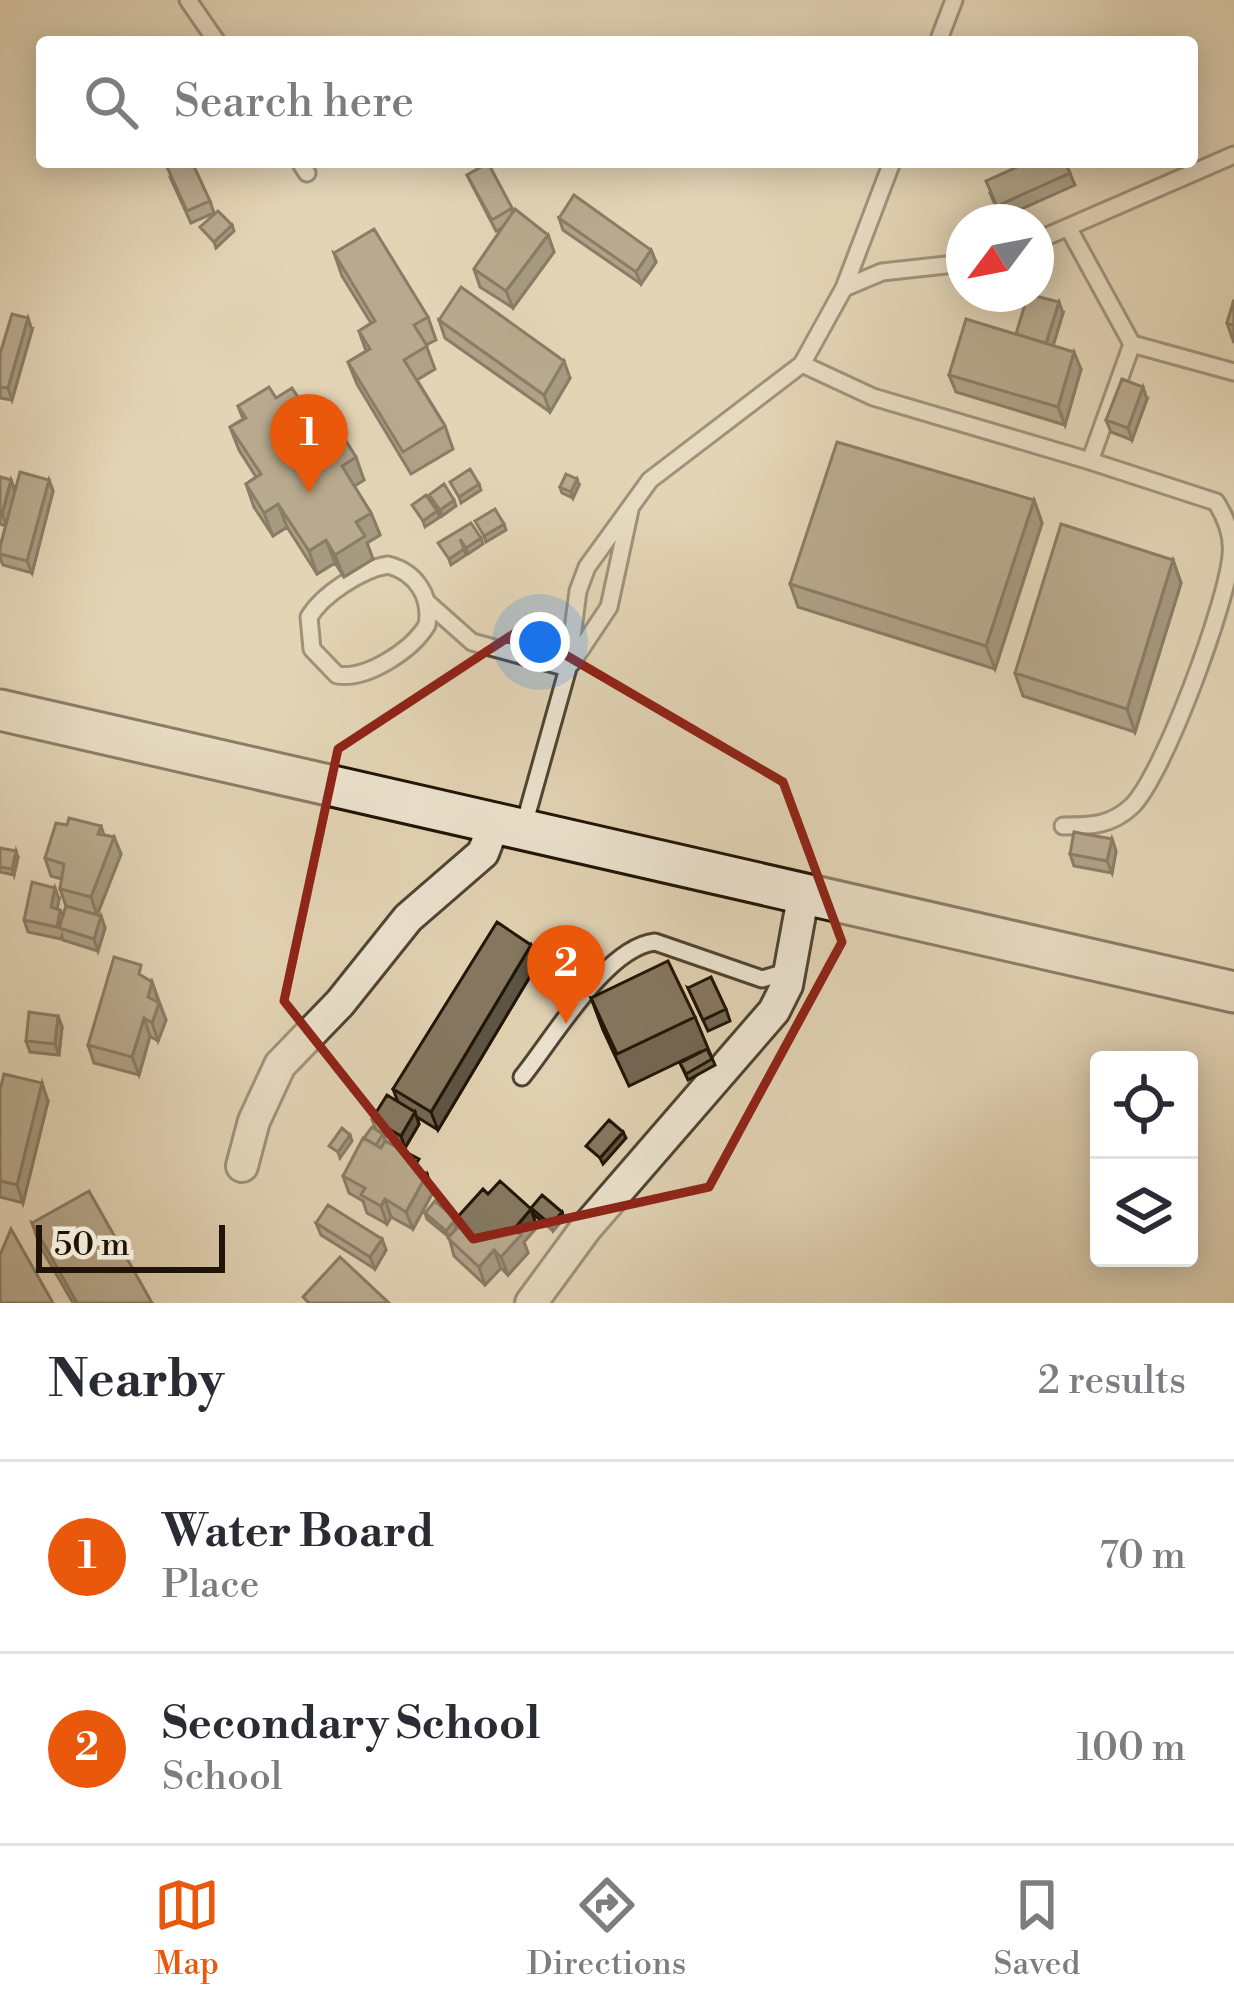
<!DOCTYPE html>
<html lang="en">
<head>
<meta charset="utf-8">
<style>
	:root { --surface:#fff; --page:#f7f7f7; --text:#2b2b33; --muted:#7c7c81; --line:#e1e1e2; --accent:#ea580c }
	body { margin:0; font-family:"Libre Bodoni",serif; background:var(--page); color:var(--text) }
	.controls { position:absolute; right:36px; bottom:36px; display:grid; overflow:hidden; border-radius:12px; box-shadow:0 6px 30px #0003 }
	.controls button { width:108px; height:108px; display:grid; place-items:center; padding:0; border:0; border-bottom:3px solid var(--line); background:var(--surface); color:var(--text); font:60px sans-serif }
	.compass { position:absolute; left:946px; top:204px; width:108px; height:108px; border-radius:50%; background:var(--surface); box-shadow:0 6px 30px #0003; rotate:238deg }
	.scale { position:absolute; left:36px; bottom:30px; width:189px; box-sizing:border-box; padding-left:12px; border:6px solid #201406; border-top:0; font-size:33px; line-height:42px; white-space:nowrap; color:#201406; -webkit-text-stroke:9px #ece3cf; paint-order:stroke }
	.you { position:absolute; left:540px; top:642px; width:42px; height:42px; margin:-30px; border:9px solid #fff; border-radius:50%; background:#1a73e8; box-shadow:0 0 0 18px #1a73e833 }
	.badge { display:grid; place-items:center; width:78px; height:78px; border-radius:50%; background:var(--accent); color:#fff; font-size:39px; font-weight:700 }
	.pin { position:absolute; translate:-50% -99px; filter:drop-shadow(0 3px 6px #0008) }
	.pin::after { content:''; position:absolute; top:63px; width:42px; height:36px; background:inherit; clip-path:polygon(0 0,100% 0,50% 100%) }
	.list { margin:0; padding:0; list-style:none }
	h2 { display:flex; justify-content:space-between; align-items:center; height:156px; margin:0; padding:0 48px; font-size:51px }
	h2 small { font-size:39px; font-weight:400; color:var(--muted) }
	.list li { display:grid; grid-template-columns:78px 1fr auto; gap:36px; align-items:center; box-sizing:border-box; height:192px; padding:0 48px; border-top:3px solid var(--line) }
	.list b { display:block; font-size:45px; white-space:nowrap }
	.list p { margin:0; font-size:39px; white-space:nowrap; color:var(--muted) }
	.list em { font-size:39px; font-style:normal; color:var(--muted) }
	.icon { flex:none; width:66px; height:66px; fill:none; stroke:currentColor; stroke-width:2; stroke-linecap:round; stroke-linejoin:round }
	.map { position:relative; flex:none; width:1234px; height:1303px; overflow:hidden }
	.search { position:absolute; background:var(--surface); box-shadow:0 6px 30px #0003; left:36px; right:36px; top:36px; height:132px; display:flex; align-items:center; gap:30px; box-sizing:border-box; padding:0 42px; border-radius:12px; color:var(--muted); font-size:45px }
	.sheet { height:540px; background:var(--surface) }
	nav { display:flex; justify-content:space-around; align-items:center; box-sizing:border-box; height:168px; border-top:3px solid var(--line); background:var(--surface); font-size:33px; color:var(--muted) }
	nav a { display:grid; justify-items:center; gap:6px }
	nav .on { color:var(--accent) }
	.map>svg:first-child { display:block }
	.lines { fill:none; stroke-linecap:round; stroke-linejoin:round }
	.lane-casing { stroke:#504432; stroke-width:21 }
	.street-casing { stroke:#504432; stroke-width:36 }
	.secondary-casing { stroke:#201406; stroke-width:45 }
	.lane { stroke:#ece3cf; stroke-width:15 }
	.street { stroke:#ece3cf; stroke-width:30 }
	.secondary { stroke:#ece3cf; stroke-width:39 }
	.wall { fill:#726753; stroke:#201406; stroke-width:3 }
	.shaded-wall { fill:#5d5444; stroke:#201406; stroke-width:3 }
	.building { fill:#857861; stroke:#201406; stroke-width:3 }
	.marked { fill:none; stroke:#8f2418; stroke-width:9; stroke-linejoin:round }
</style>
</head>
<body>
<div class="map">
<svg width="1234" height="1303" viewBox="0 0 1234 1303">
	<rect width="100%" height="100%" fill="#e2d4b5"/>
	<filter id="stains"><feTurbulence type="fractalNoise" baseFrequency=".00167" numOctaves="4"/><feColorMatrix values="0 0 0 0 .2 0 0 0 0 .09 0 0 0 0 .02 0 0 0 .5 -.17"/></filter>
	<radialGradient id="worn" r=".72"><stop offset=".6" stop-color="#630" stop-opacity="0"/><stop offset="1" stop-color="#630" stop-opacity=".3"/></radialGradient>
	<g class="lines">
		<defs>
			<path id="lane" d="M 188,0 L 217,42
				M 938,42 L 954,0
				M 300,162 L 307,173
				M 1036,241 L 1234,155
				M 844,288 L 882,272 L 964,263
				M 1132,344 L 1234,372
				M 802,364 L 873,397 L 1090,461 L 1132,344 L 1069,229
				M 388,565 C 416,572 432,597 427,625 C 412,650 367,680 337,675 L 312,649 L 309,617 C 323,594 362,569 388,565 Z
				M 428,603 L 472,642 L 568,668
				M 571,664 L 609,607 L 630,510
				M 524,825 L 568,668 L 578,591 L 587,567 L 650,480 L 802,364 L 844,288 L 892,162
				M 1063,826 C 1090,826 1111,826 1132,806 C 1164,774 1227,603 1231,555 C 1233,537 1226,518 1216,502 L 1090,461
				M 522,1077 C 553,1039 606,947 655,942 L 762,979 L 786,972"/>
			<path id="street" d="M 242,1166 L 254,1121 L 280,1065 L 340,1003 L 408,918 L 483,853 L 496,819
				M 531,1303 L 586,1228 L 774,1011 L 787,985 L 804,892"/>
			<path id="secondary" d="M 0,710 L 1234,992"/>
		</defs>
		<use href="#lane" class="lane-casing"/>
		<use href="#street" class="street-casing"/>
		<use href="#secondary" class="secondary-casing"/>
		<use href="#lane" class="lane"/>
		<use href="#street" class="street"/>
		<use href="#secondary" class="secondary"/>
	</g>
	<path class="wall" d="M 1065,162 L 1075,185 L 1001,218 L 990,193 Z
		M 488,163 L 513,212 L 548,235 L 554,252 L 513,308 L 480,287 L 474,269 L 502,228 L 496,231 L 467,175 Z
		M 171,179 L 210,201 L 214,213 L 191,223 Z
		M 559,218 L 651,250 L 656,262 L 641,284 L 563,230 Z
		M 334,253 L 428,317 L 436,340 L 426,345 L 435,369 L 417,380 L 445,426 L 453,449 L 411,474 L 357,384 L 348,362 L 366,351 L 359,331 L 371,323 L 342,276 Z
		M 1234,300 L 1234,343 L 1227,323 Z
		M 1063,313 L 1053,345 L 1081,369 L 1065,425 L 956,392 L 949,375 L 1016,334 Z
		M 439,320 L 570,378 L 550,412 L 445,338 Z
		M 32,330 L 12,400 L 0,398 L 0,354 Z
		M 276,398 L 324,437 L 364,480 L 354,486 L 371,513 L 380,535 L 367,543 L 373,559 L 344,577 L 335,563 L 317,574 L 287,527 L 273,536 L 254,507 L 246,484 L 256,477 L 239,450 L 230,427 L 243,419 L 238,406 Z
		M 1147,399 L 1132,440 L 1111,432 L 1106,420 Z
		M 0,477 L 11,480 L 15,490 L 49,480 L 53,491 L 32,573 L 3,565 L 0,558 L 0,547 L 6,526 L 0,524 Z
		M 579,485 L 573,498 L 562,493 L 560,487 Z
		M 1034,500 L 1042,523 L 995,669 L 798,607 L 790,584 Z
		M 1173,560 L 1181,583 L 1135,732 L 1023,696 L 1015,673 Z
		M 101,826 L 104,835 L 114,837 L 121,854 L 97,915 L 101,916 L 105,928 L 98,951 L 63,940 L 62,936 L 61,939 L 28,932 L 24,920 L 59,899 L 57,909 L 60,910 L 63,916 L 66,906 L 60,889 L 62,879 L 51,876 L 45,858 Z
		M 1112,839 L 1116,851 L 1112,873 L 1074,866 L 1070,854 Z
		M 0,848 L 18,857 L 14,875 L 0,872 Z
		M 538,963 L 438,1130 L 417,1117 L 419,1124 L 405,1148 L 383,1134 L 385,1140 L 423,1172 L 433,1192 L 413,1229 L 391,1217 L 387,1224 L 367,1213 L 363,1201 L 349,1193 L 343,1176 L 376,1130 L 372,1119 L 398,1102 L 393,1089 Z
		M 146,979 L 152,982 L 166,1020 L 158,1041 L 150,1036 L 139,1075 L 94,1063 L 88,1045 Z
		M 688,988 L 726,1009 L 730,1021 L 708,1031 Z
		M 591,998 L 695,1017 L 715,1065 L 688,1080 L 680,1063 L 702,1051 L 629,1086 L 603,1030 Z
		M 58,1016 L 62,1027 L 59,1055 L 30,1052 L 26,1041 Z
		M 0,1090 L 48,1101 L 23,1203 L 0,1197 Z
		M 531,1208 L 564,1218 L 553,1231 L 533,1214 Z
		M 425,1213 L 456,1219 L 537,1227 L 524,1242 L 528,1253 L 508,1275 L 501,1268 L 485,1285 L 454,1256 L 449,1237 L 427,1219 Z
		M 32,1223 L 152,1303 L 73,1303 L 40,1246 Z
		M 316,1223 L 382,1239 L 386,1250 L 375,1269 L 321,1235 Z"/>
	<path class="shaded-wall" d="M 232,225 L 234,231 L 216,248 L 214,242 Z
		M 548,235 L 554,252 L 513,308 L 506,291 Z
		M 651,250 L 656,262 L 641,284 L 636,272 Z
		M 1059,302 L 1063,313 L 1050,356 L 1046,344 Z
		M 28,318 L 32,330 L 12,400 L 8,388 Z
		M 1074,352 L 1081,369 L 1065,425 L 1058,407 Z
		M 564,361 L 570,378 L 550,412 L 544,395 Z
		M 1143,387 L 1147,399 L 1132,440 L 1128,428 Z
		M 356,457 L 364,480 L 350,489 L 342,466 Z
		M 577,479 L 579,485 L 573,498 L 571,492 Z
		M 11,480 L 15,492 L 7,526 L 2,514 Z
		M 49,480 L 53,491 L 32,573 L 27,561 Z
		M 479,484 L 481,490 L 461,503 L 459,497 Z
		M 454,500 L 456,506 L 442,516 L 440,510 Z
		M 1034,500 L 1042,523 L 995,669 L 986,646 Z
		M 278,504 L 287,527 L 273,536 L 264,513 Z
		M 437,511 L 440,517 L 425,527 L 423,521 Z
		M 371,513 L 380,535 L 367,543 L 373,559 L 344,577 L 335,555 L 356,522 Z
		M 504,524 L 506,530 L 486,542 L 484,536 Z
		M 481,538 L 483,544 L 468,554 L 466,548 Z
		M 326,540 L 335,563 L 317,574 L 309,551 Z
		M 464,549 L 466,555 L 451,565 L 449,559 Z
		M 1173,560 L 1181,583 L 1135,732 L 1127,709 Z
		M 114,837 L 121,854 L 97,915 L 91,897 Z
		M 1112,839 L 1116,851 L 1112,873 L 1107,861 Z
		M 16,851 L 18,857 L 14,875 L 12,869 Z
		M 55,888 L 59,899 L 55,919 L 51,907 Z
		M 101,916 L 105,928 L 98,951 L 94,939 Z
		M 531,945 L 538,963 L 438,1130 L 431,1112 Z
		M 152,982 L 158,1000 L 154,1015 L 148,997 Z
		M 159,1003 L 166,1020 L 158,1041 L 152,1023 Z
		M 58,1016 L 62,1027 L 59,1055 L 55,1044 Z
		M 144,1018 L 150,1036 L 139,1075 L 132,1057 Z
		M 42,1083 L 48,1101 L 23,1203 L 17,1185 Z
		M 415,1112 L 419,1124 L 405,1148 L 401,1136 Z
		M 623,1132 L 626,1138 L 603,1164 L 600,1158 Z
		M 350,1135 L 352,1141 L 340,1158 L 338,1152 Z
		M 427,1174 L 433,1192 L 413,1229 L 406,1212 Z
		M 385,1199 L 391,1217 L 387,1224 L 381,1206 Z
		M 531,1209 L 537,1227 L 524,1242 L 528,1253 L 508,1275 L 501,1257 L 514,1229 Z
		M 562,1212 L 564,1218 L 553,1231 L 551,1225 Z
		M 454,1222 L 456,1228 L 449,1237 L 446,1231 Z
		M 382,1239 L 386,1250 L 375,1269 L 370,1257 Z
		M 494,1250 L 501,1268 L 485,1285 L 479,1267 Z"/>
	<path class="building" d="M 178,162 L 192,162 L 210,201 L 187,211 L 167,167 Z
		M 1028,162 L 1065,162 L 1070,173 L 997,206 L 986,181 Z
		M 488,163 L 512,208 L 492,220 L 467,175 Z
		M 574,195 L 651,250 L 636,272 L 559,218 Z
		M 515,209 L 548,235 L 506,291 L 474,269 Z
		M 218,211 L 232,225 L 214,242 L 200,227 Z
		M 374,229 L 428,317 L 414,325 L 427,346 L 404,360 L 445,426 L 403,452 L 348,362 L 370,349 L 359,331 L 375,321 L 334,253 Z
		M 461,287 L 564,361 L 544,395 L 439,320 Z
		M 1028,294 L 1059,302 L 1046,343 L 1016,334 Z
		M 1234,300 L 1234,326 L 1227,323 Z
		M 12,314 L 28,318 L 8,388 L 0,387 L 0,354 Z
		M 966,319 L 1074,352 L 1058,407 L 949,375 Z
		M 1122,379 L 1143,387 L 1128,428 L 1106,420 Z
		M 269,387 L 276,398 L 292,388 L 324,437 L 338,428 L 356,457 L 342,466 L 371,513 L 356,522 L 365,536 L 335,555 L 326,540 L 309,551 L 278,504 L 264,513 L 246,484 L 261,474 L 230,427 L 246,418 L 238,406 Z
		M 837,442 L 1034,500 L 986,646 L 790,584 Z
		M 470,469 L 479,484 L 459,497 L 450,482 Z
		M 20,472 L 49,480 L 27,561 L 0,554 L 0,547 Z
		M 566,474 L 577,479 L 571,492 L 560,487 Z
		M 0,477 L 11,480 L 2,514 L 0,513 Z
		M 444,484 L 454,500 L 440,510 L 429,495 Z
		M 426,495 L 437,511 L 423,521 L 412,505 Z
		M 495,509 L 504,524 L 484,536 L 475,521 Z
		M 471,523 L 481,538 L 466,548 L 460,539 L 464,549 L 449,559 L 438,543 Z
		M 1061,524 L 1173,560 L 1127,709 L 1015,673 Z
		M 69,818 L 101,826 L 98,834 L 114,837 L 91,897 L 60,889 L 64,864 L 45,858 L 56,823 L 67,825 Z
		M 1074,832 L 1112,839 L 1107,861 L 1070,854 Z
		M 0,848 L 16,851 L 12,869 L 0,867 Z
		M 32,882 L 55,888 L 51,907 L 60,910 L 57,927 L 24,920 Z
		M 66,906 L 101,916 L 94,939 L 59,928 Z
		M 497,922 L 531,945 L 431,1112 L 393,1089 Z
		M 114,957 L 141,965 L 139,974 L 152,982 L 148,997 L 159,1003 L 152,1023 L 144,1018 L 132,1057 L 88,1045 Z
		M 668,961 L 695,1017 L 617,1054 L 591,998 Z
		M 711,977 L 726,1009 L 703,1020 L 688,988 Z
		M 29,1012 L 58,1016 L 55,1044 L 26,1041 Z
		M 707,1049 L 712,1059 L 686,1074 L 680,1063 Z
		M 4,1074 L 42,1083 L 17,1185 L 0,1181 L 0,1090 Z
		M 387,1095 L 415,1112 L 401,1136 L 372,1119 Z
		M 609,1120 L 623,1132 L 600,1158 L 586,1146 Z
		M 372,1127 L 383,1134 L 376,1145 L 364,1138 Z
		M 342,1128 L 350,1135 L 338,1152 L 329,1146 Z
		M 363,1138 L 381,1148 L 385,1141 L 419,1159 L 414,1167 L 427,1174 L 406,1212 L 385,1199 L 381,1206 L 361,1195 L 365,1188 L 343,1176 Z
		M 500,1181 L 531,1209 L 514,1229 L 521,1235 L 501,1257 L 494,1250 L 479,1267 L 448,1238 L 459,1226 L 454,1221 L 483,1189 L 488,1194 Z
		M 89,1191 L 152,1303 L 77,1303 L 32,1223 Z
		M 542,1195 L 562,1212 L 551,1225 L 531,1208 Z
		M 435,1201 L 456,1219 L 446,1231 L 425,1213 Z
		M 328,1205 L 382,1239 L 370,1257 L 316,1223 Z
		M 11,1229 L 53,1303 L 0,1303 L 0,1255 Z
		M 340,1257 L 389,1303 L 309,1303 L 303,1297 Z"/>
	<path d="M0 0H1234V1303H0ZM 521,629 L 783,782 L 842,942 L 709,1187 L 473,1239 L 284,1001 L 338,749 Z" fill="#e2d4b5" fill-opacity=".55" fill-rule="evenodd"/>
	<path class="marked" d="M 521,629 L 783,782 L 842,942 L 709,1187 L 473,1239 L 284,1001 L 338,749 Z"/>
	<rect width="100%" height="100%" filter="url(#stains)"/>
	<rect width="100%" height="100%" fill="url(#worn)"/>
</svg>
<div class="controls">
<button><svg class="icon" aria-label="locate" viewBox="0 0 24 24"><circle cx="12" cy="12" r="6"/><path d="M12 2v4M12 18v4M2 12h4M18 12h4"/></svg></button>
<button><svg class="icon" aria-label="layers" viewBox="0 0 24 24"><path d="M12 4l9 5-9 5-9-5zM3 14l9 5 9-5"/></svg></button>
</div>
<svg class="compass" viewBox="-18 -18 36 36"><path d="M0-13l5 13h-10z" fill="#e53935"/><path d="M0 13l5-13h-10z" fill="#7c7c81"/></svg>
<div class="scale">50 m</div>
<div class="you"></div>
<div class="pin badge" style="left:309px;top:493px">1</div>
<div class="pin badge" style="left:566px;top:1024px">2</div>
<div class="search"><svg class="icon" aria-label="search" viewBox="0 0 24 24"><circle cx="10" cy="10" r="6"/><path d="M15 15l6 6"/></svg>Search here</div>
</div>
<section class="sheet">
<h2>Nearby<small>2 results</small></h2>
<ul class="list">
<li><span class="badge">1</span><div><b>Water Board</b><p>Place</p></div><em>70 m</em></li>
<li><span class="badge">2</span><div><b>Secondary School</b><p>School</p></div><em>100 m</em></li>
</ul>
</section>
<nav>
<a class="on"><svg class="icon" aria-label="map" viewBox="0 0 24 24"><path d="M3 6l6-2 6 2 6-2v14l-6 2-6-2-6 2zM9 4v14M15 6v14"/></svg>Map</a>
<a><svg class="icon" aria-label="directions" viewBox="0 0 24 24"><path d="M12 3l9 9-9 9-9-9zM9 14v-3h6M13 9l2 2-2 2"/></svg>Directions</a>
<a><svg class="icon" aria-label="saved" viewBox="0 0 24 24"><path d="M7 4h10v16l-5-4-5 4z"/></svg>Saved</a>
</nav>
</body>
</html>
